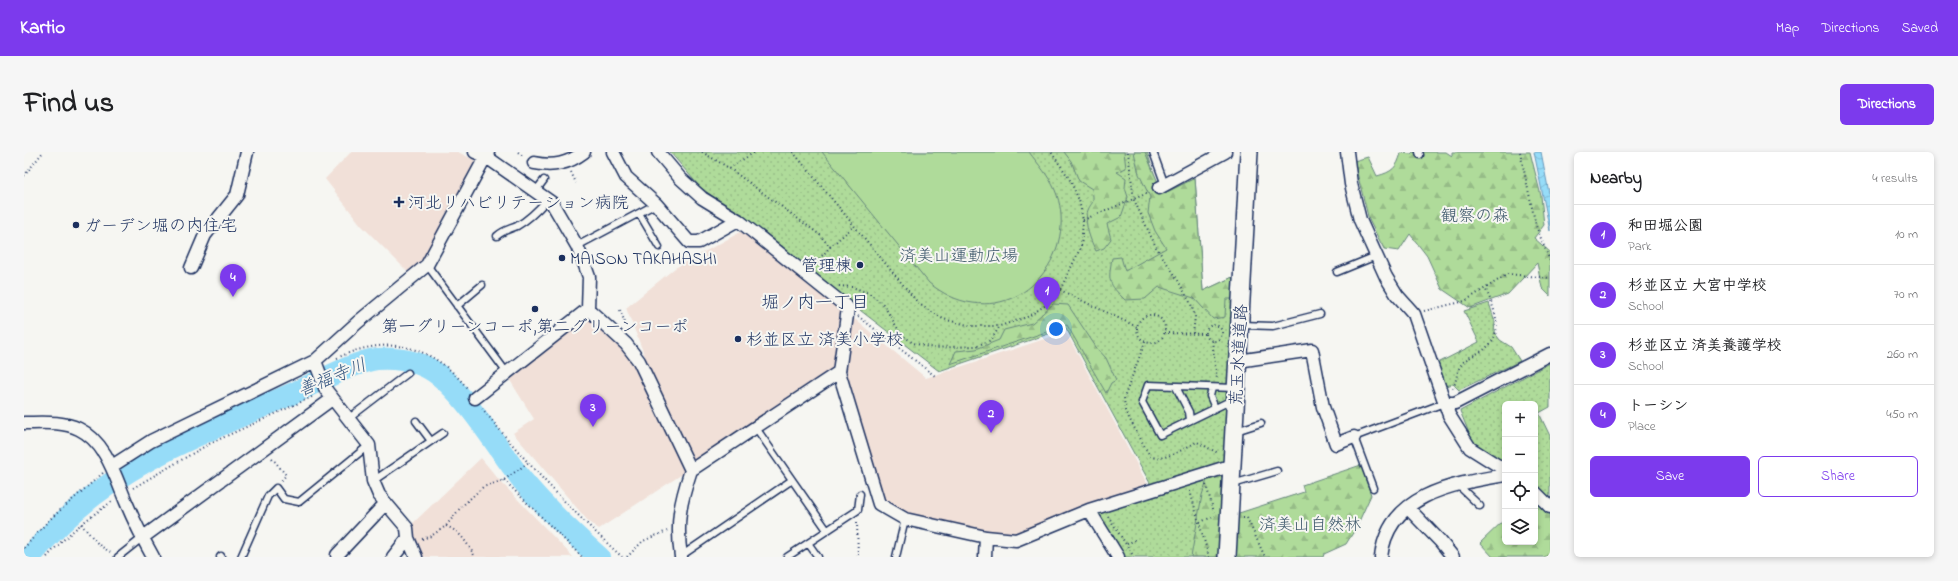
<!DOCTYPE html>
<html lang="en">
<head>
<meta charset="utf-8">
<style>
	:root { --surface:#fff; --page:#f6f6f6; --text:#202124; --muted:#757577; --line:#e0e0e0; --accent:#7c3aed }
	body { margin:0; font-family:"Indie Flower","Klee One",sans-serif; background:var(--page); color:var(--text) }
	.controls { position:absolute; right:12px; bottom:12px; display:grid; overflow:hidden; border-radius:6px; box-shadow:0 2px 6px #0003 }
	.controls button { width:36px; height:36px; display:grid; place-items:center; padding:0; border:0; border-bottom:1px solid var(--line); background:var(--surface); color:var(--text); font:20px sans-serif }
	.you { position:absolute; left:1032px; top:177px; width:14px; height:14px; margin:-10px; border:3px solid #fff; border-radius:50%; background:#1a73e8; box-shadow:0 0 0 6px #1a73e833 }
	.badge { display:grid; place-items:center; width:26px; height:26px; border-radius:50%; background:var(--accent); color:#fff; font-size:13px; font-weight:700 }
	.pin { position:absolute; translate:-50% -33px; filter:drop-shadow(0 1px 2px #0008) }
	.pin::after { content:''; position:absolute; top:21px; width:14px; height:12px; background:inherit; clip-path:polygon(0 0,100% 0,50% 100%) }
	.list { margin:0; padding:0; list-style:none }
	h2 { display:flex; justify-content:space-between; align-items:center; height:52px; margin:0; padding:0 16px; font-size:17px }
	h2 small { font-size:13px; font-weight:400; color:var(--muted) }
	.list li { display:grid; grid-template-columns:26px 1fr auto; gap:12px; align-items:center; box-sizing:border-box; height:60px; padding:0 16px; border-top:1px solid var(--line) }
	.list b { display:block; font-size:15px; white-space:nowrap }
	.list p { margin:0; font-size:13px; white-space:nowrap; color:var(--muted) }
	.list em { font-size:13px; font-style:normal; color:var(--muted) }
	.actions { display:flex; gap:8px; padding:12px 16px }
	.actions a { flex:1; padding:9px 0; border:1px solid var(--accent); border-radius:6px; text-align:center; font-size:14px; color:var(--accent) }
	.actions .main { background:var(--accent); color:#fff }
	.icon { flex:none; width:22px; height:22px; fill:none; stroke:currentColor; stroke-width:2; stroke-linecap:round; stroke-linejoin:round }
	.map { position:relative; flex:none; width:1526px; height:405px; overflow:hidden; border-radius:6px }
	header { display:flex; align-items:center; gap:24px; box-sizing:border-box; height:56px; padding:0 20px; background:var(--accent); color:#fff }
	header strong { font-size:19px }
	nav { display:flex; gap:22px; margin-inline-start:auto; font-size:14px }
	.intro { display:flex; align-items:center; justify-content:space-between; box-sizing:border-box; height:96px; padding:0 24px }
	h1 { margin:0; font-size:28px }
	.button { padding:10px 18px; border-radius:6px; background:var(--accent); color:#fff; font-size:14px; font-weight:700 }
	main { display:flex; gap:24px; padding:0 24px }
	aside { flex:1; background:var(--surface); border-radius:6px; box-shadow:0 2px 6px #0003 }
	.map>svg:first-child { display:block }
	.built { fill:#f1e0d8 }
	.grass { fill:url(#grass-dots); stroke:#65857c }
	.forest { fill:url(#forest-firs); stroke:#65857c }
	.garden { fill:#afdb9a; stroke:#65857c }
	.water { fill:url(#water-waves); stroke:#6597ba }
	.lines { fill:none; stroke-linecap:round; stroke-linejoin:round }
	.river { stroke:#96dcf8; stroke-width:22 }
	.service-casing { stroke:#1b2f5e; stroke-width:9 }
	.minor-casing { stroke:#1b2f5e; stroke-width:15 }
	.secondary-casing { stroke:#1b2f5e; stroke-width:20 }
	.path { stroke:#1b2f5e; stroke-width:2; stroke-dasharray:1 3; stroke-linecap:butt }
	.service { stroke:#f6f6f2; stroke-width:6 }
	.minor { stroke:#f6f6f2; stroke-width:12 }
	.secondary { stroke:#f6f6f2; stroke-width:17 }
	.poi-dot { fill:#1b2f5e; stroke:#f6f6f2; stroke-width:1.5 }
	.labels { text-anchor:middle; stroke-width:4; stroke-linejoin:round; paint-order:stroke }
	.poi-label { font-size:17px; fill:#1b2f5e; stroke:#f6f6f2; text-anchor:start }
	.park-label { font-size:17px; fill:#405a6d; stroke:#f6f6f2 }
	.street-label { font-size:17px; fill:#1b2f5e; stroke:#f6f6f2 }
	.neighbourhood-label { font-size:18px; fill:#1b2f5e; stroke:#f6f6f2 }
	.water-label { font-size:18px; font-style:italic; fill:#3a5a84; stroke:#f6f6f2 }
</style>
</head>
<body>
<header>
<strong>Kartio</strong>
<nav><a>Map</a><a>Directions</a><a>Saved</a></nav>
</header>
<div class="intro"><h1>Find us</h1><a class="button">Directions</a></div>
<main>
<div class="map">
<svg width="1526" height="405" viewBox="0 0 1526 405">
	<defs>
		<pattern id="grass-dots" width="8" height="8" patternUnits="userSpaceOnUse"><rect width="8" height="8" fill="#afdb9a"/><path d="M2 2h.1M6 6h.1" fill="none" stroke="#96bc87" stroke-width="1.8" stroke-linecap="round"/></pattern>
		<pattern id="forest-firs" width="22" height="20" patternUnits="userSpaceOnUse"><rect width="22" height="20" fill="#afdb9a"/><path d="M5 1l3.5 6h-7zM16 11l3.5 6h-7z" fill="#96bc87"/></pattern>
		<pattern id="water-waves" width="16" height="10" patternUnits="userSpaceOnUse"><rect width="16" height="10" fill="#96dcf8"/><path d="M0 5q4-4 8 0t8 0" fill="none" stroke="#81bdd7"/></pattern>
	</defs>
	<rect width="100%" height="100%" fill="#f6f6f2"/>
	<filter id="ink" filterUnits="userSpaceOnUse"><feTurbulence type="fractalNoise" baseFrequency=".025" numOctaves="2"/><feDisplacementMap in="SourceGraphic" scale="8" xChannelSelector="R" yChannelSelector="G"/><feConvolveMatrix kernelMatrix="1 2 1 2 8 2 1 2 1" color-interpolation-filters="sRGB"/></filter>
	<g filter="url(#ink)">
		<path class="built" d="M 327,0 L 434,0 L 452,9 L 400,109 L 385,121 L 337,73 L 301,27 Z
			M 722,77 L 818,159 L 810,215 L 670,312 L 638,248 L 602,156 L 651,116 Z
			M 563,162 L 604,200 L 663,319 L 575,377 L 564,369 L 489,281 L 510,267 L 484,225 Z
			M 827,164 L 902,226 L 1042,180 L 1124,333 L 990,385 L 884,365 L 861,348 L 822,228 Z
			M 457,306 L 476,329 L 549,405 L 396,405 L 387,373 Z"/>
		<path class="grass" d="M 646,0 L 1123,0 L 1133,31 L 1139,42 L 1171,26 L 1179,139 L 1213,123 L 1200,311 L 1127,333 L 1042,176 L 915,219 L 675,34 Z
			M 1465,151 L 1471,170 L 1470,180 L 1476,188 L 1487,195 L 1496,209 L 1435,238 L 1429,232 L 1422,234 L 1414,211 L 1455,190 L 1440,159 Z
			M 1526,211 L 1526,255 L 1515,261 L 1526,284 L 1526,348 L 1511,333 L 1511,252 L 1481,252 L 1481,313 L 1450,293 L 1436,259 Z
			M 1197,320 L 1195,405 L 1098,405 L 1071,361 Z"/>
		<path class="forest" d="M 1040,0 L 1100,0 L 1102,16 L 1093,20 L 1102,26 L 1101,36 L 1104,45 L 1097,65 L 1083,72 L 1087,87 L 1080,96 L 1072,99 C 1067,90 1060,72 1063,61 C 1067,48 1071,55 1068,37 L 1055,29 L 1047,9 Z
			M 1110,0 L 1121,0 L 1139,42 L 1171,26 L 1179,139 L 1213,123 L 1208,147 L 1202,147 L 1201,165 L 1189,167 L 1170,146 L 1135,135 L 1121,147 L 1101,148 C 1084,131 1084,130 1088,106 L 1097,105 L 1101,119 L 1142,96 L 1131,79 L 1124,61 L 1126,45 L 1115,22 Z
			M 1389,0 L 1422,0 L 1428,4 L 1428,0 L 1506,0 L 1517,44 L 1520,73 L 1510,86 L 1526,100 L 1526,144 L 1518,136 L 1513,111 L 1484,142 L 1446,156 L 1418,137 L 1403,104 L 1386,82 L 1375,99 L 1360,97 L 1345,68 L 1330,9 L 1344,5 L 1353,24 C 1368,20 1373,16 1377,1 L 1387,2 Z
			M 1029,152 L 1044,153 L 1072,195 L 1082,206 L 1092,228 L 1087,231 L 1082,241 L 1043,173 L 926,212 L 932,199 L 952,197 L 975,188 L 980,178 L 1008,171 Z
			M 1337,313 L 1347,343 L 1332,376 L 1322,392 L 1300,402 L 1299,405 L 1210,405 L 1212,362 L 1280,340 L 1278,333 Z
			M 1200,322 L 1195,405 L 1167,405 L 1178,343 L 1184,325 Z
			M 1511,346 L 1526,360 L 1526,405 L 1469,405 L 1456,391 L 1481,367 L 1481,390 L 1511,390 Z"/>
		<path class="garden" d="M 798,0 L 1005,0 C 1014,12 1025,24 1031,38 C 1054,92 1010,160 949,151 C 932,149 918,141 905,131 Z"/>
		<path class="water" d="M 1510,0 L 1517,0 L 1526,46 L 1526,79 Z"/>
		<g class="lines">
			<path class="river" d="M 6,405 C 25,382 47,361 70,343 C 131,297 205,270 274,239 C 294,230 332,209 353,207 C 369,206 389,208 402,215 C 436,231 474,298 499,329 C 522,357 548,381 575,405"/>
			<defs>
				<path id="service" d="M 1129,0 L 1141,33
					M 1395,0 L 1396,3
					M 511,40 L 520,28
					M 615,61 L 635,95
					M 473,84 C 479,78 486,77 493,74 C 504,68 515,57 523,48
					M 553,94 L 632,52
					M 403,113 L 483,221
					M 1313,120 L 1352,104
					M 433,154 L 458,133
					M 1217,173 L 1249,174 L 1296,162
					M 1152,235 L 1165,260 L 1166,268
					M 1188,236 L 1186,244 L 1191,256
					M 1210,247 L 1136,283 L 1118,250 L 1124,233 L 1211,236
					M 324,267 L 384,221
					M 392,269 L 407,289
					M 732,276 L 803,378
					M 1212,279 L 1237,271
					M 349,329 L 419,281
					M 1209,332 L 1253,319
					M 1434,333 L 1456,354
					M 1349,336 L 1330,285 L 1420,251
					M 784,391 L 794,405
					M 657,404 L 768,328
					M 94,405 L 118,386
					M 196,405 L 197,404
					M 217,405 L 244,344 L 252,336 L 260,347 L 275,350 L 345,293
					M 763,405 L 834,358 L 836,342
					M 872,405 L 881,367"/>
				<path id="minor" d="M 451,0 L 461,4 L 528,51 L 553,94 L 560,111 L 565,125 L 564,157 L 602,192 L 615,209 L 667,318
					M 589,0 L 602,25 L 632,52 L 665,90 L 675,90 L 714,68
					M 634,0 L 656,26 L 678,46 L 714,68 L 824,156 L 815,220 L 855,352 L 881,367 L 962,385 L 992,388 L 1065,358 L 1209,313
					M 1323,0 L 1327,32 L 1336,68 L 1362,125 L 1373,143 L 1390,162 L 1425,263 L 1446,296 L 1481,318
					M 510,11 C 529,15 544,12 560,0
					M 1135,36 L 1201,0
					M 167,116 L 181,83 L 213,43 L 223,0
					M 291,209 L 302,238 L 345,293 L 349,329 L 355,343 L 383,376 L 384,386 L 392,405
					M 1214,209 L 1288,198 L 1299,255 L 1312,292 L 1330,285
					M 451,246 L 564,157
					M 1420,251 L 1431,251 L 1526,202
					M 0,271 C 18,271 38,269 55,277 C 82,290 91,324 102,350 C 110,369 119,387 129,405
					M 88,314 L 127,289 L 291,209 L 334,170 L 403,113 L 464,0
					M 1511,340 L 1526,355
					M 1384,356 L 1416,389 L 1429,405
					M 1065,358 L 1094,405
					M 118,386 L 308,247
					M 313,403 L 361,352
					M 369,405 L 384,386
					M 657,405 C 652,370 656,351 667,318 L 815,220
					M 961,405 L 962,385
					M 1357,405 C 1364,342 1429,332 1481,323"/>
				<path id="secondary" d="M 1203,405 L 1225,0"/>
			</defs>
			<use href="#service" class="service-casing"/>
			<use href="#minor" class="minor-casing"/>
			<use href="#secondary" class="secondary-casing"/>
			<path class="path" d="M 494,0 L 500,5
				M 678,0 L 705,16 L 796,83 L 806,95 L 830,74
				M 769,0 L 895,152 L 919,167 L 948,174 L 976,174 L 1003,165 L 1022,153 L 1036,138 L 1057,95 L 1059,68 L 1055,48 L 1045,26 L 1027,0
				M 1104,0 L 1110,48 L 1132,95 L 1151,123 L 1167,152 L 1171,165 L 1169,182
				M 1496,0 L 1512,74 L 1526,109
				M 705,16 L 731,0
				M 547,20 L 552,31
				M 0,24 L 19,0
				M 1059,68 L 1124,41
				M 790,113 L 806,95
				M 815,134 L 828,135 L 845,141 L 859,152 L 877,182 L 889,191 L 909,196 L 952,194 L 967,188 L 976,174
				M 1036,138 L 1113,175
				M 596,158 L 603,176
				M 1400,159 L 1441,149 L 1484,122 L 1526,126
				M1113 177a14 14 0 1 1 28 0a14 14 0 1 1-28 0Z
				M 834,164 L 911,224
				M1182 181a8 8 0 1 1 16 0a8 8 0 1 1-16 0Z
				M 1140,181 L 1182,182
				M 1188,189 L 1193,227
				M 1121,190 L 1100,246 L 1101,259 L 1126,304 C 1139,311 1160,296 1173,290 L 1194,301
				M 313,206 C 363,182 409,193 443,236
				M 1429,236 C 1433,229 1432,220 1437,213 C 1442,206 1451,203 1458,199 C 1482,183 1471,158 1462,138
				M 458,256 C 500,309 548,359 598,405
				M 248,306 L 262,323 L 257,329
				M 480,328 L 558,405
				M 1182,333 L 1190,360
				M 109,336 L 185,292 L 290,244
				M 1166,339 L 1185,405
				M 1084,364 L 1110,405
				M 1219,366 L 1223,366 L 1241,405
				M 833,370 L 834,405
				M 1176,370 L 1191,364
				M 57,372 L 75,393 L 86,400
				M 422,374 C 436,379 444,392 451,405
				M 398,387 L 407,384 L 422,374 L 437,355 L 459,335 L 480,328 L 505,310
				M 1103,392 L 1113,387
				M 0,396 L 25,368 L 79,321
				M 23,405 C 42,383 64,366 89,349
				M 603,405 L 619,389 L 643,379"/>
			<use href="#service" class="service"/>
			<use href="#minor" class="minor"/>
			<use href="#secondary" class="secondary"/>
		</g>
	</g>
	<g class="poi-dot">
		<path d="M373 44h4v4h4v4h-4v4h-4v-4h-4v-4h4z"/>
		<circle cx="52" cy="73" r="4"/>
		<circle cx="538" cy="106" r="4"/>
		<circle cx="836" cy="113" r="4"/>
		<circle cx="511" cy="157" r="4"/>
		<circle cx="714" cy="187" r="4"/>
	</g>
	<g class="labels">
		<g class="poi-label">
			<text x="384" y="56">河北リハビリテーション病院</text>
			<text x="60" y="79">ガーデン堀の内住宅</text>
			<text x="546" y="112">MAISON TAKAHASHI</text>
			<text x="828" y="119" text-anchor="end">管理棟</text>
			<text x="511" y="180" text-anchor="middle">第一グリーンコーポ,第二グリーンコーポ</text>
			<text x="722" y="193">杉並区立 済美小学校</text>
		</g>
		<g class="park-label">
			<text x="1451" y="69">観察の森</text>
			<text x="935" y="109">済美山運動広場</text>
			<text x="1286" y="378">済美山自然林</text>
		</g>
		<g class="street-label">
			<text transform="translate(1214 203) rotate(-87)" y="6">荒玉水道道路</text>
		</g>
		<g class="neighbourhood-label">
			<text x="791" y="156">堀ノ内一丁目</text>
		</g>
		<g class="water-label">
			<text transform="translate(308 225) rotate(-22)" y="6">善福寺川</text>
		</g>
	</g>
</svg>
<div class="controls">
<button>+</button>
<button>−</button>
<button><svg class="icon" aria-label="locate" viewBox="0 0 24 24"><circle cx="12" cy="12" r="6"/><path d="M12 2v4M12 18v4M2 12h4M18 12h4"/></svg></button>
<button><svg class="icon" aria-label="layers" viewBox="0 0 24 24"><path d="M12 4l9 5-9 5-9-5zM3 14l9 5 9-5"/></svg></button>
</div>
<div class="you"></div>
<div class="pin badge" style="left:1023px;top:158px">1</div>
<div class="pin badge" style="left:967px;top:281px">2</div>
<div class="pin badge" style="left:569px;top:275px">3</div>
<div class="pin badge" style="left:209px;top:145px">4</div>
</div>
<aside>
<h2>Nearby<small>4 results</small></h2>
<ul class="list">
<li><span class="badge">1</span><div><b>和田堀公園</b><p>Park</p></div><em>10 m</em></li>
<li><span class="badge">2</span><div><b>杉並区立 大宮中学校</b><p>School</p></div><em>70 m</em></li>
<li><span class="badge">3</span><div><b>杉並区立 済美養護学校</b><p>School</p></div><em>260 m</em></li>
<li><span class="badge">4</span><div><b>トーシン</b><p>Place</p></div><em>450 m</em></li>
</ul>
<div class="actions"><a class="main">Save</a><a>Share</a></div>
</aside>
</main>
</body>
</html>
